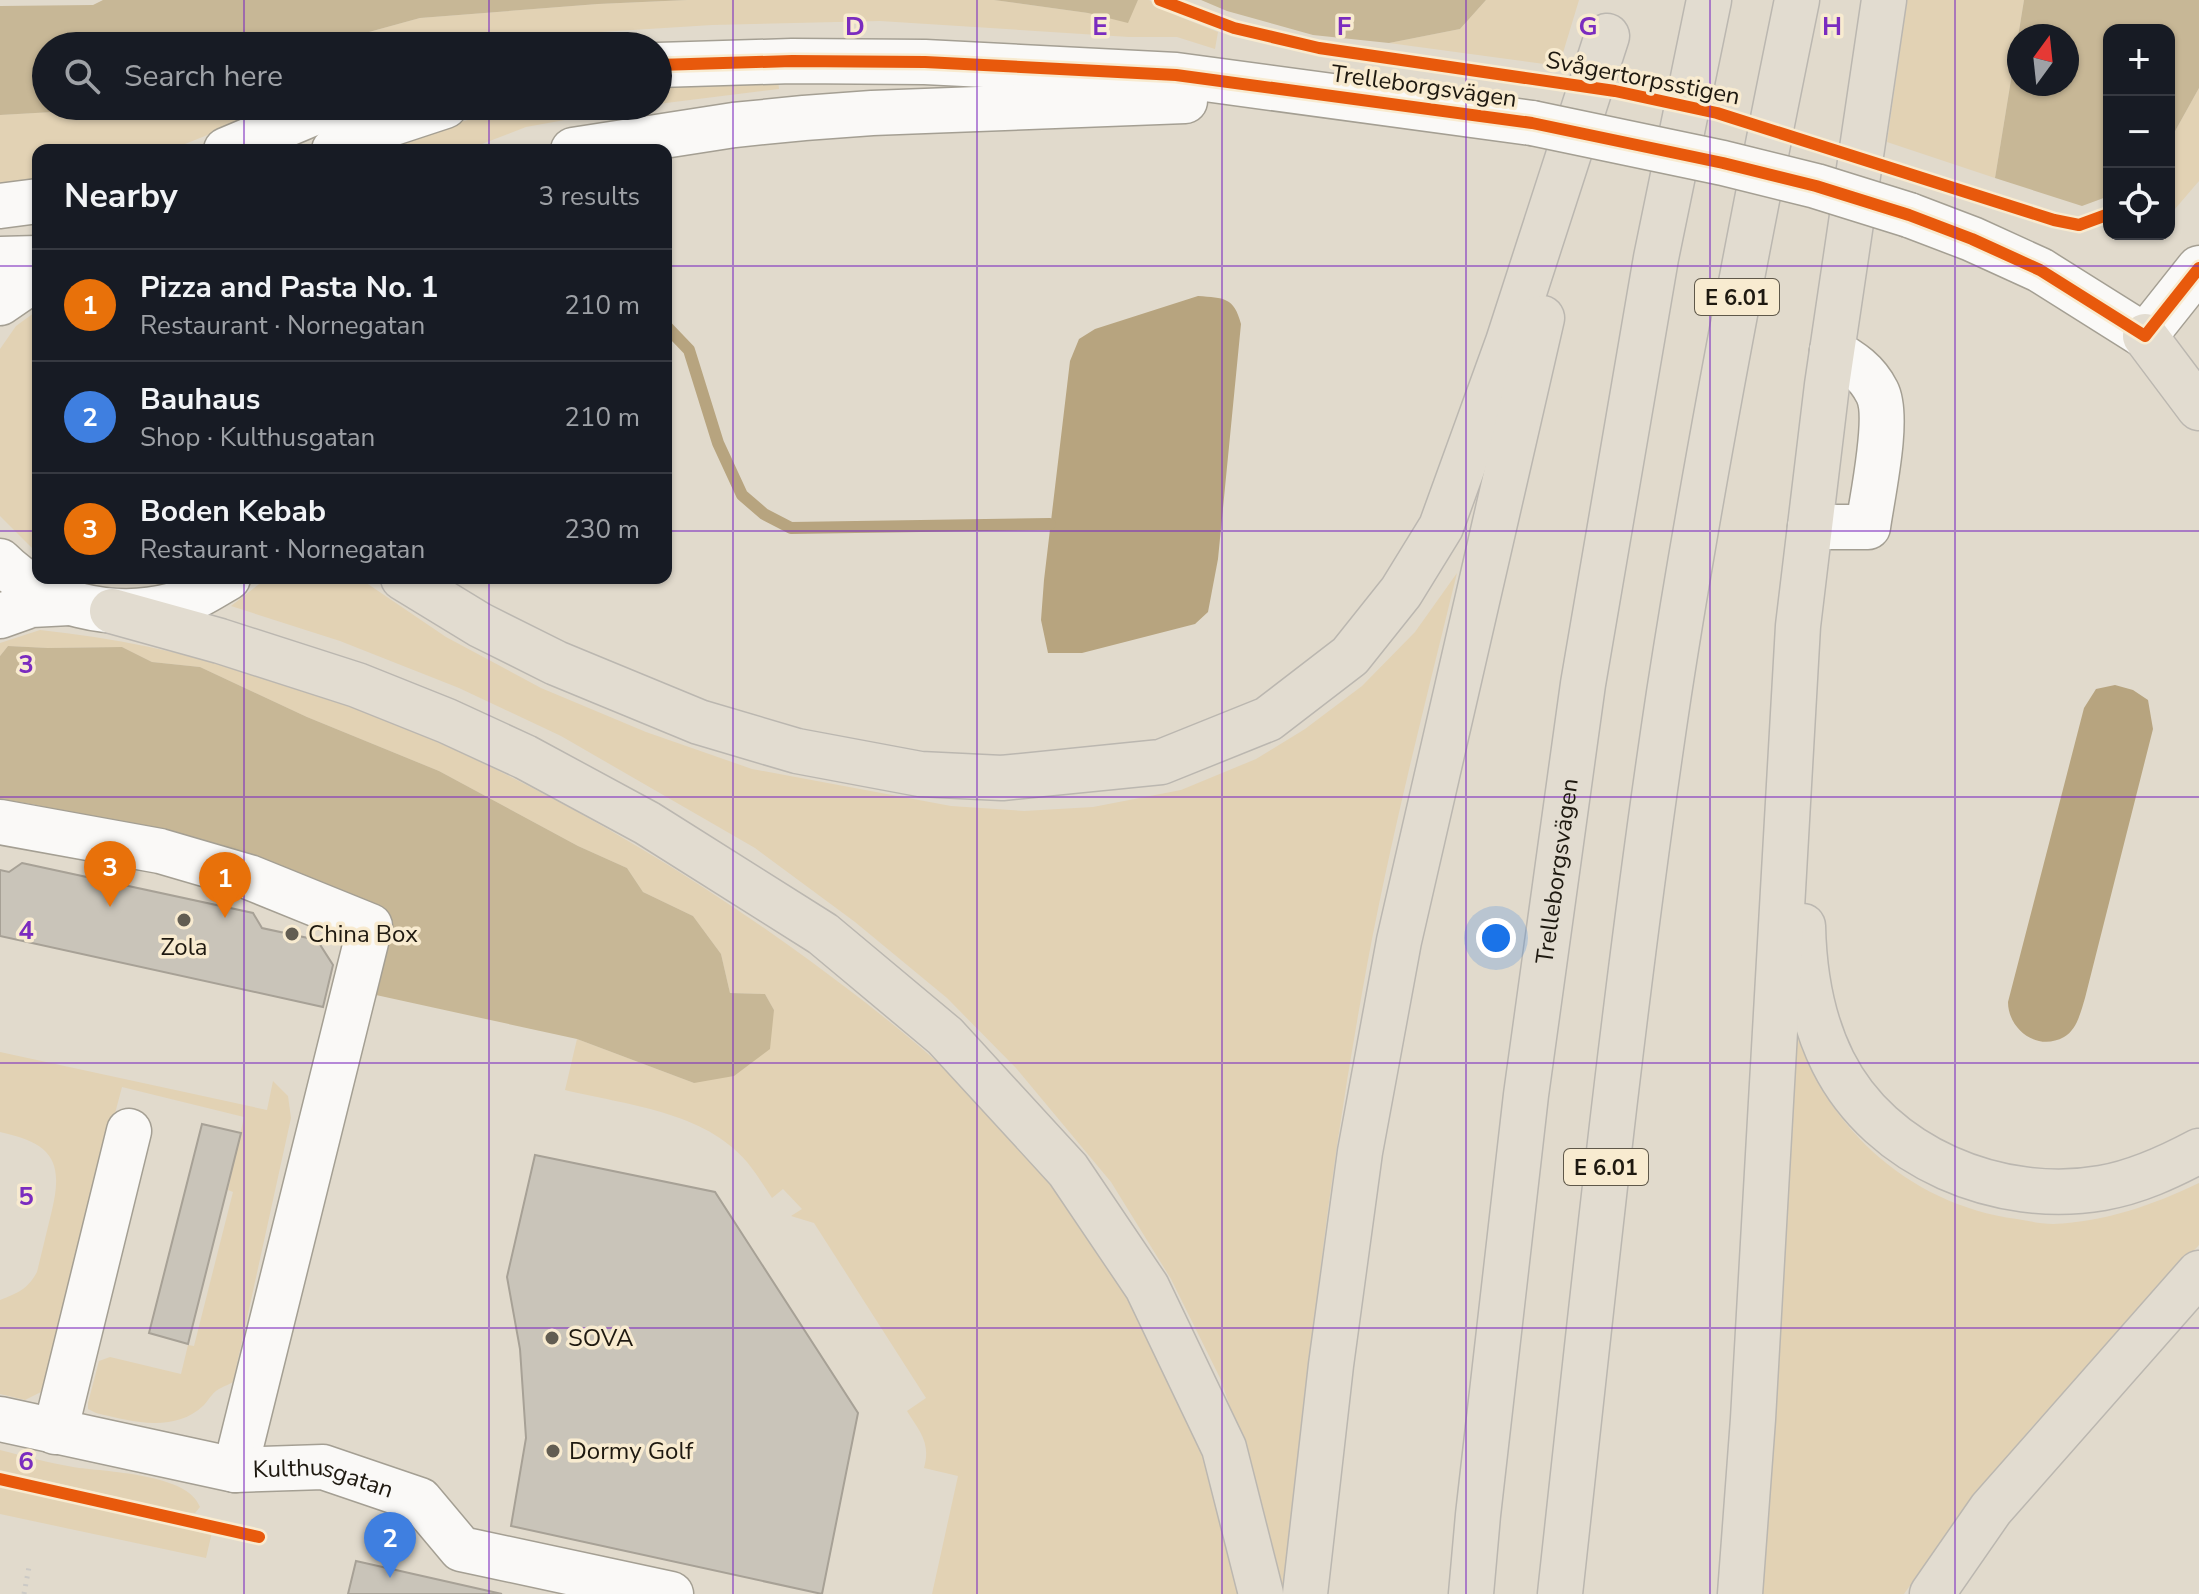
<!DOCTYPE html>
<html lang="en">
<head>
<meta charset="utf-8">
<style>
	:root { --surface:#171b24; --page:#242831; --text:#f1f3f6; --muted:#9ea1a6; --line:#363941; --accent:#2563eb }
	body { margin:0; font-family:"Nunito Sans",sans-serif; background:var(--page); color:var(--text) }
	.controls { position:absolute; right:24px; top:24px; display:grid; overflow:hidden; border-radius:16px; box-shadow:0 2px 6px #0004 }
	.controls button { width:72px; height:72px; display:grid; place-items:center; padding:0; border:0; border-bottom:2px solid var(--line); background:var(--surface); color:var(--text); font:40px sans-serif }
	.compass { position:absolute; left:2007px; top:24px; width:72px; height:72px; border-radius:50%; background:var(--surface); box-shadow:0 2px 6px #0004; rotate:15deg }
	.you { position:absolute; left:1496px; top:938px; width:28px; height:28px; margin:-20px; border:6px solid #fff; border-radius:50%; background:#1a73e8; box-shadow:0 0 0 12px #1a73e833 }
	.badge { display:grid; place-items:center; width:52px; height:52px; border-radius:50%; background:var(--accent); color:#fff; font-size:26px; font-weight:700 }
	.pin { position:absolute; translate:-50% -66px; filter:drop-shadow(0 2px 4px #0008) }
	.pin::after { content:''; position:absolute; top:42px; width:28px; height:24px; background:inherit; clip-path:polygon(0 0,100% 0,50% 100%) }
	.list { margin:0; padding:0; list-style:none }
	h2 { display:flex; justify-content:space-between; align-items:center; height:104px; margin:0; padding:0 32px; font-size:34px }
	h2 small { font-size:26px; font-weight:400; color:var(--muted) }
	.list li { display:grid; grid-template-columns:52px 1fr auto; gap:24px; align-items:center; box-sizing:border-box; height:112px; padding:0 32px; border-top:2px solid var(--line) }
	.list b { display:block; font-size:30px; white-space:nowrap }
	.list p { margin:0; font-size:26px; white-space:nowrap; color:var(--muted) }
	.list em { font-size:26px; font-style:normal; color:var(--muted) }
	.icon { flex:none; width:44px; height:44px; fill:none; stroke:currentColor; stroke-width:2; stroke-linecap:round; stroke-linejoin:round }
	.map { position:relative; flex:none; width:2199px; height:1594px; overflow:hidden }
	.search { position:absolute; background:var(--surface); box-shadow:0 2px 6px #0004; left:32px; top:32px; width:640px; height:88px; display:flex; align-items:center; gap:20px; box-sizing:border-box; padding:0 28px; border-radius:44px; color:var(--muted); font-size:30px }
	.panel { position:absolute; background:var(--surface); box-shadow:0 2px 6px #0004; left:32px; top:144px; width:640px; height:440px; border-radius:16px }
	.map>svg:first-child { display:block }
	.green { fill:#e2d2b4 }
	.forest { fill:#c7b796; fill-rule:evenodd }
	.water { fill:#b7a47f }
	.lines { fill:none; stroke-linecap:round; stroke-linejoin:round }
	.stream { stroke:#b7a47f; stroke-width:12 }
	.building { fill:#c9c4b9; stroke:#a7a196; stroke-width:2 }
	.minor-casing { stroke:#a49f93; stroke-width:47 }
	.highway-casing { stroke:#bbb7b0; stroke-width:47 }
	.path { stroke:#cbc9c5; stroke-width:5; stroke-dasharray:2 6; stroke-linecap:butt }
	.minor { stroke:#faf9f7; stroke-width:44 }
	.highway { stroke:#e2dcd0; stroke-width:44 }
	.minor-bridge-casing { stroke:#a49f93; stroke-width:47; stroke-linecap:butt }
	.minor-bridge { stroke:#faf9f7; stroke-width:44 }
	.cycleway-casing { stroke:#f8ebd0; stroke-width:17 }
	.cycleway { stroke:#e8590c; stroke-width:12 }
	.grid { fill:none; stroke:#7b2cbf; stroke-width:2; stroke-opacity:0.55 }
	.poi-dot { fill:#625d52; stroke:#f8ebd0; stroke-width:3 }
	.labels { text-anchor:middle; stroke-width:7; stroke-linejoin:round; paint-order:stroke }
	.shield { fill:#f8ebd0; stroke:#5f584a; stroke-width:2 }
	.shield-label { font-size:22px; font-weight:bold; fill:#1e1910 }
	.street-label { font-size:24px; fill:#1e1910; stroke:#f8ebd0 }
	.poi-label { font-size:24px; fill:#1e1910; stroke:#f8ebd0; text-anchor:start }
	.grid-label { font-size:26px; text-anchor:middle; font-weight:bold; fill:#7b2cbf; stroke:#f8ebd0; stroke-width:7; stroke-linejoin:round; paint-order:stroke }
</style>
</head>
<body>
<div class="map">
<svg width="2199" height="1594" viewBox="0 0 2199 1594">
	<rect width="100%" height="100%" fill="#e1dacc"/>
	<path class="green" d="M 688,0 L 994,0 L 1088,13 L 1127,22 L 1138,0 L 1149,0 L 1180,17 L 1218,32 L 1215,49 L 1177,37 L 1129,37 L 880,21 L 712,25 L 585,33 L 464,46 L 318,46 L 420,18 L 598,4 Z
		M 1486,0 L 1579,0 L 1559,66 L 1389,43 L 1460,29 Z
		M 1907,0 L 2024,0 L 1995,178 L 1887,142 Z
		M 778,78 L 779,89 L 658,104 L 658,87 Z
		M 2199,88 L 2199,181 L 2169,216 L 2169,142 Z
		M 159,106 L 280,106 L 185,144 L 164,150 L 38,150 L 38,179 L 0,186 L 0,115 Z
		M 535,106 L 642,106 L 526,127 L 466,150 L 373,150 C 426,129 479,116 535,106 Z
		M 38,310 L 38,554 L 0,516 L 0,349 L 16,326 Z
		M 1457,573 C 1423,712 1387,851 1362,993 C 1326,1192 1304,1392 1289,1594 L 1281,1594 L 1278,1567 L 1256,1481 L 1220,1378 L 1171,1279 L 1111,1182 L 1016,1068 L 947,998 L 855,922 L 755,848 L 561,736 L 459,688 L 340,641 L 231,606 L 267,578 L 359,578 L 446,637 L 541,688 L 646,732 L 752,769 L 951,806 L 1024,811 L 1093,807 L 1181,790 L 1256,759 L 1305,729 L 1362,686 L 1415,632 Z
		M 40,630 C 314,658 590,800 809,960 C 892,1021 975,1088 1041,1167 C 1069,1201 1092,1238 1115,1276 C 1131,1301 1148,1326 1162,1353 C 1172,1372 1179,1393 1187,1414 C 1196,1436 1206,1459 1214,1482 C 1225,1519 1232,1557 1241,1594 L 932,1594 L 958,1476 L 924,1468 C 931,1443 920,1432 907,1411 L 926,1398 L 814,1223 L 791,1216 L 802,1209 L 783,1189 L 772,1198 C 764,1186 756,1173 747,1162 C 704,1111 626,1105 565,1090 L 577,1039 L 694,1083 L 774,1010 L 765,994 L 730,993 L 721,954 L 693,916 L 643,892 L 627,868 L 578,846 L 439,771 L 307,717 L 200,667 L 152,662 L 122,647 L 48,648 L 8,646 L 0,656 L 0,643 Z
		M 1789,1009 C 1816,1119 1904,1204 2017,1219 C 2029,1221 2041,1224 2053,1224 C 2105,1222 2153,1205 2199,1183 L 2199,1245 L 2030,1429 L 1959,1516 L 1904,1594 L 1758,1594 Z
		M 0,1052 L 267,1110 L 273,1081 L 288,1096 L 291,1118 L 233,1382 C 226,1386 216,1389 212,1395 C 209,1398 207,1402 204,1405 C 174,1434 130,1421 96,1413 L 88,1409 L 88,1403 L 99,1361 L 110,1357 L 181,1374 L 188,1345 L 194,1346 L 233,1192 L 228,1190 L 244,1117 L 122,1087 L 41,1392 L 25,1400 L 0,1394 L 0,1300 C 18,1293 28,1289 37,1272 C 42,1251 47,1231 52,1210 C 64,1160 51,1143 0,1132 Z
		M 0,1450 C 24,1456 49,1463 73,1467 C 104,1472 188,1473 200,1507 L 195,1513 L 183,1512 L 0,1470 Z
		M 0,1485 L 212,1532 L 206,1558 L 0,1514 Z"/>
	<path class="forest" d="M 103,0 L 687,0 L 598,4 L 420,18 L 318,46 L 46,46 L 46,106 L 159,106 L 0,115 L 0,6 L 93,5 Z
		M 994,0 L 1138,0 L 1128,23 L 1088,13 Z
		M 1201,0 L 1486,0 L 1460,29 L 1389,43 L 1313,35 L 1227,11 Z
		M 2024,0 L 2199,0 L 2199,88 L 2169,142 L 2169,30 L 2109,30 L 2109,196 L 2082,206 L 1995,178 ZM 2019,36 L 2067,36 L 2067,84 L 2019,84 Z
		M 8,646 L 48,648 L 122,647 L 152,662 L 200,667 L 307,717 L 439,771 L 578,846 L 627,868 L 643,892 L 693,916 L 721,954 L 730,993 L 765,994 L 774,1010 L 770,1049 L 734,1076 L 694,1083 L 577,1039 L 376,995 L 379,965 L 232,854 L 36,805 L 0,799 L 0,656 Z"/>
	<path class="water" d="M 1198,296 C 1224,298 1234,297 1241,324 L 1218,559 L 1208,612 L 1195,624 L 1082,653 L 1048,653 L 1041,620 L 1044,580 L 1070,361 L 1079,339 L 1095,329 Z
		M 2115,685 L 2133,690 L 2148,700 L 2153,729 L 2085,998 C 2081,1011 2077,1030 2064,1037 C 2037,1052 2008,1029 2008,1002 L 2084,708 L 2096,689 Z"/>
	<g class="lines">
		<path class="stream" d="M 666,326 L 689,350 L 718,443 L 742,495 L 764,514 L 791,528 L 1050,524"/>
	</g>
	<path class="building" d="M 22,863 L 253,913 L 262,928 L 317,940 L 333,965 L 323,1007 L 0,936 L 0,870 L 9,872 Z
		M 202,1124 L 241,1133 L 188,1344 L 149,1333 Z
		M 535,1155 L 715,1192 L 858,1413 L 822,1594 L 511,1526 L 526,1438 L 520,1349 L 507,1277 Z
		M 356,1561 L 502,1594 L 348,1594 Z"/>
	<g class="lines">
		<defs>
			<g id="minor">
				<path d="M 658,65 L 792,61 L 925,62 L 1176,75 L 1532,123"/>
				<path d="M 226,150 L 330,106"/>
				<path d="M 334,150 L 357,135 L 445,106"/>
				<path d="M 573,150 L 734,125 L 804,118 L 872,113 L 1185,101"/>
				<path d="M 0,206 L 38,201"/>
				<path d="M 1909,215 L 1972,239 L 2040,270 L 2145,336 L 2199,268"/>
				<path d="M 0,259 L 38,258"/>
				<path d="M 0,303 L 38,277"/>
				<path d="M 1810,527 L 1868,527 C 1872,497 1890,417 1877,392 C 1867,372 1851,361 1832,351"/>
				<path d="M 0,561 C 44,605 113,621 173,605 C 193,600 211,588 228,578"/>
				<path d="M 0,616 L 31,605 L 69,603"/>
				<path d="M 0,822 L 160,851 L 249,877 L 370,926 L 235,1470"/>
				<path id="s1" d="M 0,1419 L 235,1470 L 323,1467 L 420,1500 L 461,1549 L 671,1594"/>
				<path d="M 55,1432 L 129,1131"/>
			</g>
			<g id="highway">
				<path d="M 2145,336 L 2199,408"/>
				<path d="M 403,578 L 480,625 L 556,663 L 699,722 L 797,751 L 920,774 L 1002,778 L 1161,762 L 1268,719 L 1350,656 L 1401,592 L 1441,527 L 1508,342 L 1607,36"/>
				<path d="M 112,611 L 220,641 L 357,685 L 447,721 L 525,757 L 647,823 L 823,934 L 945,1036 L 1068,1170 L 1147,1287 L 1224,1448 L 1261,1594"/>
				<path d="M 1803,926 C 1804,972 1812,1020 1833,1062 C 1881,1158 2000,1206 2102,1188 C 2137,1182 2169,1167 2199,1151"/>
				<path d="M 1305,1594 L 1331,1365 L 1360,1152 L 1399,941 L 1542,318"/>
				<path id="s2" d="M 1471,1594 L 1478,1515 L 1526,1095 L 1583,684 L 1656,258 L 1709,0"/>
				<path d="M 1560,1594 C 1593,1293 1624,992 1669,693 C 1705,461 1750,230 1797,0"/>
				<path d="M 1740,1594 L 1753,1419 L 1798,626 L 1827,385 L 1884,0"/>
				<path d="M 1932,1594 L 1991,1509 L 2199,1273"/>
			</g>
		</defs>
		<use href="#minor" class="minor-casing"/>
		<use href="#highway" class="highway-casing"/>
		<path class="path" d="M 24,1594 L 29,1567"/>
		<use href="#minor" class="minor"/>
		<use href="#highway" class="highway"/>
		<defs>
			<path id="minor-bridge" d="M 1532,123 L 1723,163 L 1816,186 L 1909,215"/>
		</defs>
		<use href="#minor-bridge" class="minor-bridge-casing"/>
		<use href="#minor-bridge" class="minor-bridge"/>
		<defs>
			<path id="cycleway" d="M 1160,0 L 1234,28 L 1319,48 L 1615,91 L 1717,113 L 2054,220 L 2079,225 L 2109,214
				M 658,65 L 792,61 L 925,62 L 1176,75 L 1532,123 L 1723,163 L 1816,186 L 1909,215 L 1972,239 L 2040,270 L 2145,336 L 2199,268
				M 0,1479 L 259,1537"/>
		</defs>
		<use href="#cycleway" class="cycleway-casing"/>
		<use href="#cycleway" class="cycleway"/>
	</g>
	<path class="grid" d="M 244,0 L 244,46M 489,0 L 489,46M 733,0 L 733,1594M 977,0 L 977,1594M 1222,0 L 1222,1594M 1466,0 L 1466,1594M 1710,0 L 1710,1594M 1955,0 L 1955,1594M 244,106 L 244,150M 489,106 L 489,150M 0,266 L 38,266M 666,266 L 2199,266M 0,531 L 38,531M 666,531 L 2199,531M 244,578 L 244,1594M 489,578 L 489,1594M 0,797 L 2199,797M 0,1063 L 2199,1063M 0,1328 L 2199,1328"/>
	<g class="poi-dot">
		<circle cx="184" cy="920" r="8"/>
		<circle cx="292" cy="934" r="8"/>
		<circle cx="552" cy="1338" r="8"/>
		<circle cx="553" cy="1451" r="8"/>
	</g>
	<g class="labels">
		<g class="shield">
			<rect x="1695" y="279" width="84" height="36" rx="6"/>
			<rect x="1564" y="1149" width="84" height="36" rx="6"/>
		</g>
		<g class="shield-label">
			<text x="1737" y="305">E 6.01</text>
			<text x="1606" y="1175">E 6.01</text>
		</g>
		<g class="street-label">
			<text transform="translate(1643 78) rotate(11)" y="8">Svågertorpsstigen</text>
			<text transform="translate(1424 86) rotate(8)" y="8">Trelleborgsvägen</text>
			<text dy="8" stroke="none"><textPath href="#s2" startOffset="728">Trelleborgsvägen</textPath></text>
			<text dy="8" stroke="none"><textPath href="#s1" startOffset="330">Kulthusgatan</textPath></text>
		</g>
		<g class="poi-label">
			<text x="308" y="942">China Box</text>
			<text x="184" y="955" text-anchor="middle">Zola</text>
			<text x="568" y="1346">SOVA</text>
			<text x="569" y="1459">Dormy Golf</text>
		</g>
	</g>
	<g class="grid-label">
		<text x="855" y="35">D</text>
		<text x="1100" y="35">E</text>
		<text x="1344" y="35">F</text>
		<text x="1588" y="35">G</text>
		<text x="1832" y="35">H</text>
		<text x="26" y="673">3</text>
		<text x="26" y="939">4</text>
		<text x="26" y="1205">5</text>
		<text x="26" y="1470">6</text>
	</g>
</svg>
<div class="controls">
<button>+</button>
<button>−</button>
<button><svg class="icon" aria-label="locate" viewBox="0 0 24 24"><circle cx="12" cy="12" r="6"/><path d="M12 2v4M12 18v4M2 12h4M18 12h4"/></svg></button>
</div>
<svg class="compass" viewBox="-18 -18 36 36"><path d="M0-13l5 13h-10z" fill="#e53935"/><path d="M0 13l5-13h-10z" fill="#9ea1a6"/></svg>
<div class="you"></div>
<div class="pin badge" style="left:225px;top:918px;background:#e8710a">1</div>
<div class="pin badge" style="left:390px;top:1578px;background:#3f7fe0">2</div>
<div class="pin badge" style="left:110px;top:907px;background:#e8710a">3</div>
<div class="search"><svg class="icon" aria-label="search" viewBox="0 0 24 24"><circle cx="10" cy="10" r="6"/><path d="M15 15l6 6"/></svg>Search here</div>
<section class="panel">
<h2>Nearby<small>3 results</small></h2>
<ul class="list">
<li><span class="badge" style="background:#e8710a">1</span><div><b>Pizza and Pasta No. 1</b><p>Restaurant · Nornegatan</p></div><em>210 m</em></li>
<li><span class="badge" style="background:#3f7fe0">2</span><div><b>Bauhaus</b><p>Shop · Kulthusgatan</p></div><em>210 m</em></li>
<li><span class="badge" style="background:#e8710a">3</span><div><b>Boden Kebab</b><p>Restaurant · Nornegatan</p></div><em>230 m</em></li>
</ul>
</section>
</div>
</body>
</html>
